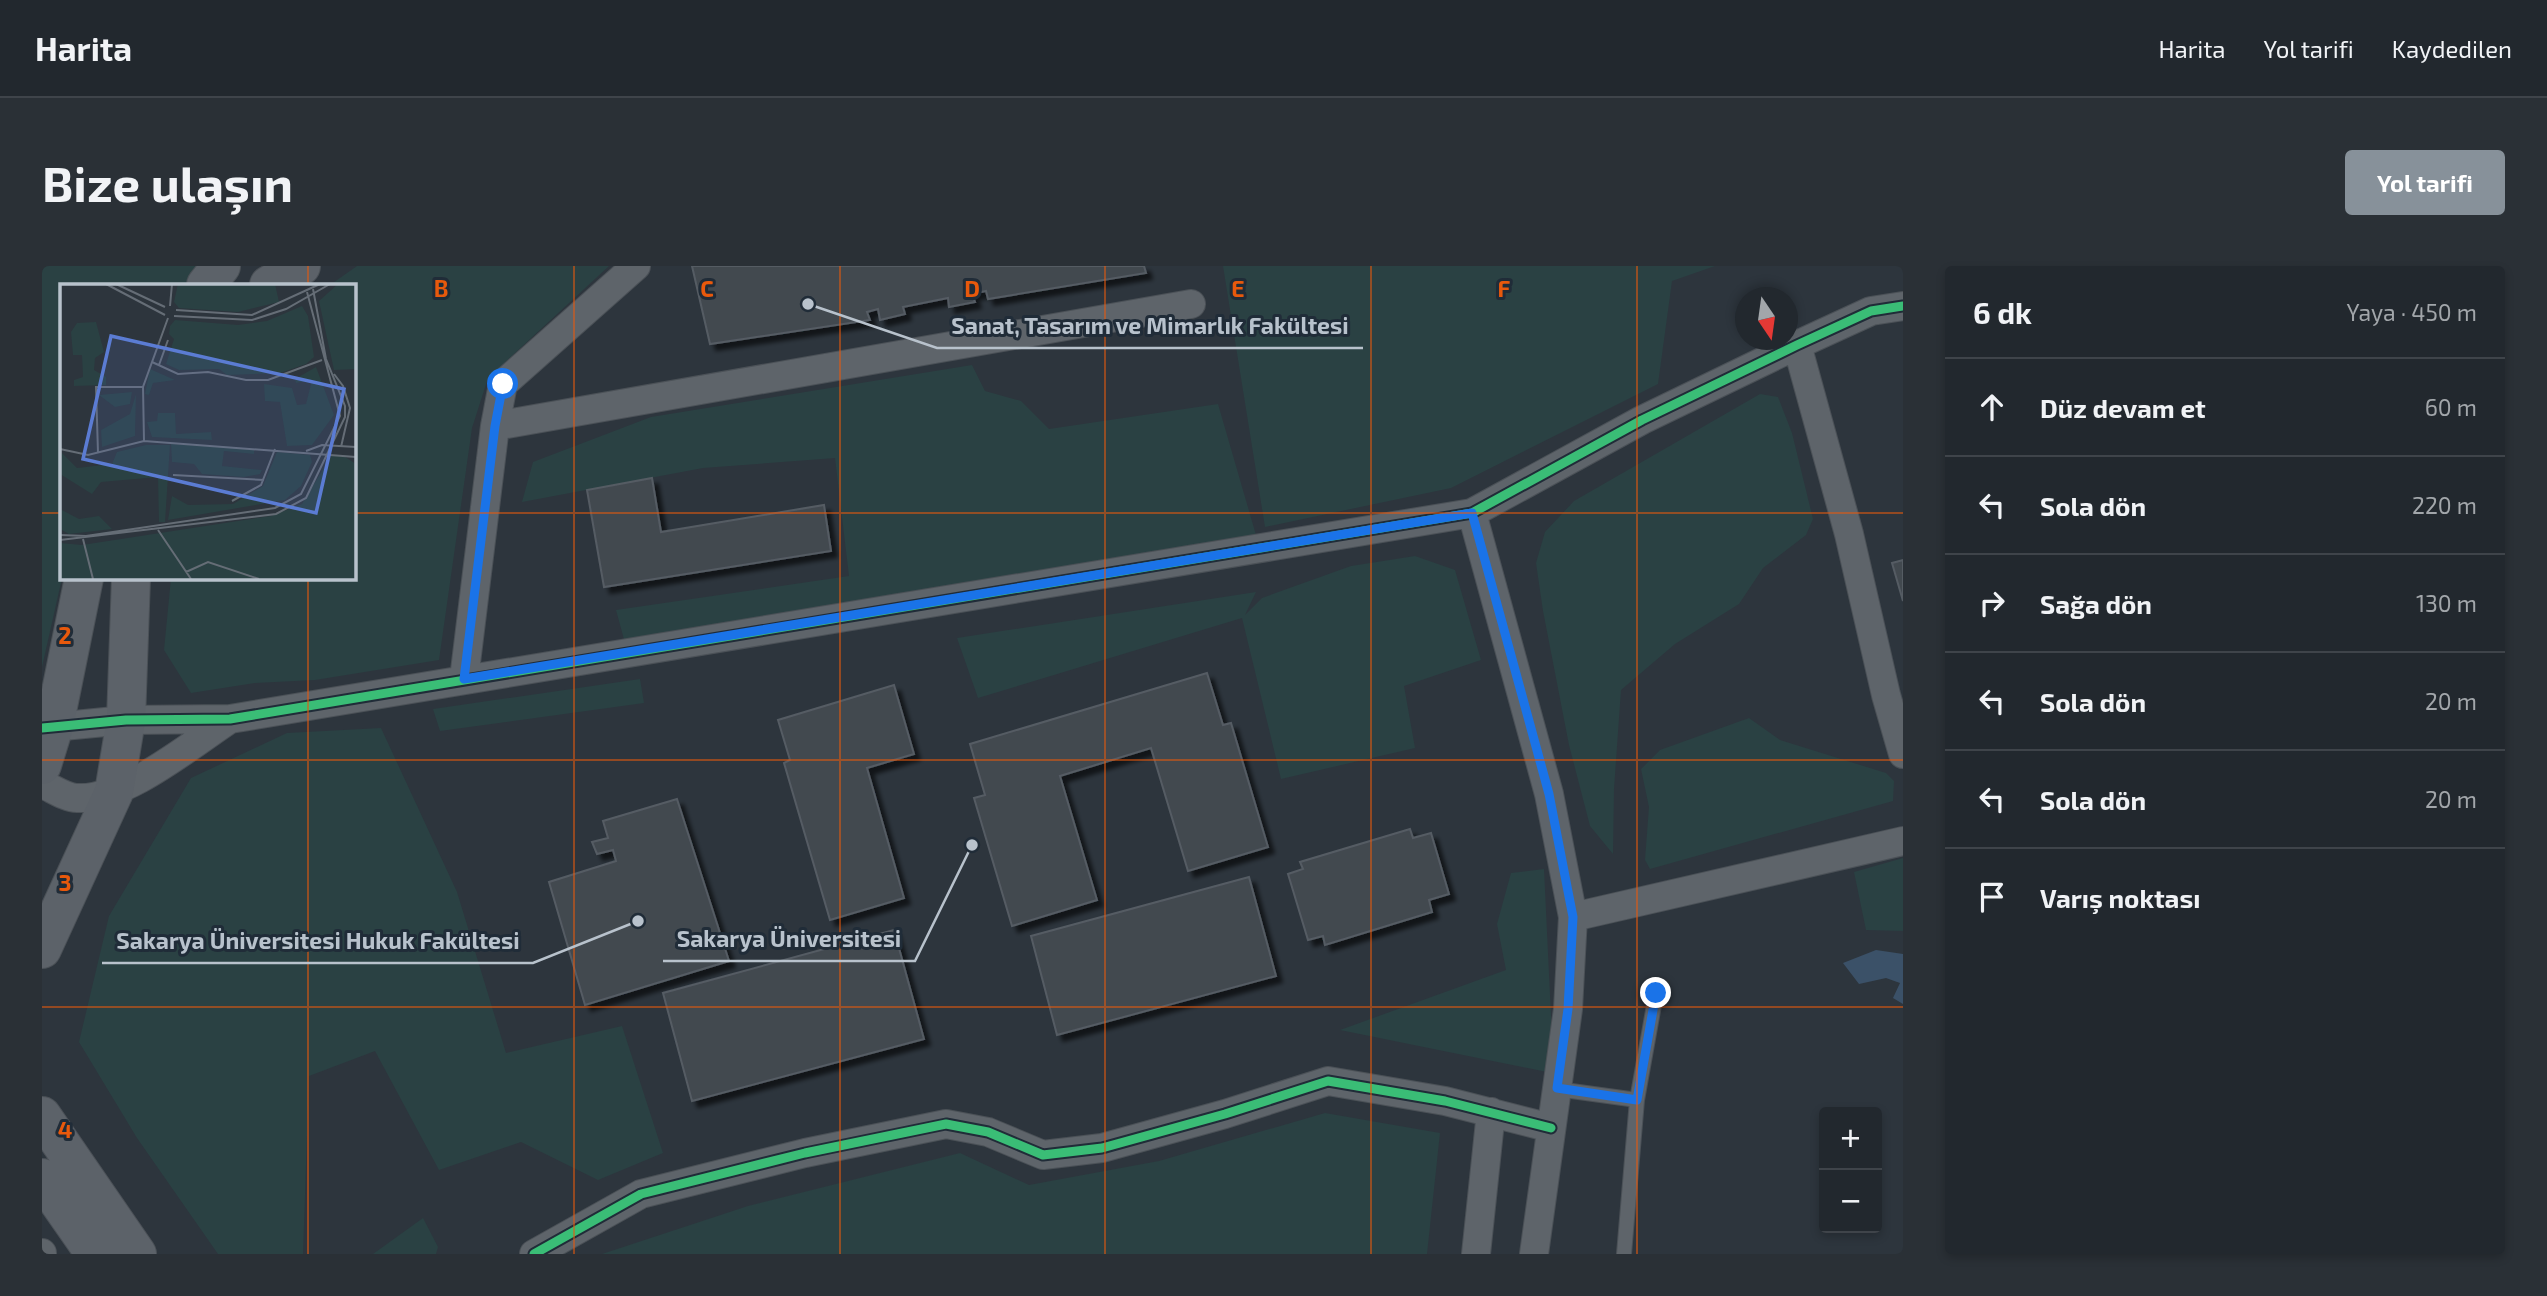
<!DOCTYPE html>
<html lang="tr">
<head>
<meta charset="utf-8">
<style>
	:root { --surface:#22282e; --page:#2a3036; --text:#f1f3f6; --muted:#a2a6aa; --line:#3f444a; --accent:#87919a }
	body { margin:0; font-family:"Exo 2",sans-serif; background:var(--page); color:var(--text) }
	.controls { position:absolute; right:21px; bottom:21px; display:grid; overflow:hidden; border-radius:7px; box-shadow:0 4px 10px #0003 }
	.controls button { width:63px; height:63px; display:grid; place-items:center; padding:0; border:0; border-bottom:2px solid var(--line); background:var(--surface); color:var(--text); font:35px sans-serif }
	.compass { position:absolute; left:1693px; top:21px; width:63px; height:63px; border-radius:50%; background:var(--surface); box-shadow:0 4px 10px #0003; rotate:167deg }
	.stop { position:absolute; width:21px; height:21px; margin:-16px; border:5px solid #1a73e8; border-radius:50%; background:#fff }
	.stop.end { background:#1a73e8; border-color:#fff; box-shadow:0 2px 7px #0008 }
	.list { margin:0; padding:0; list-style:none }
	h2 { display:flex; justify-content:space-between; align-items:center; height:91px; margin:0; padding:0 28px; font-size:30px }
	h2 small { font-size:23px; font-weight:400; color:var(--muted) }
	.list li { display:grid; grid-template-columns:46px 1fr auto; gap:21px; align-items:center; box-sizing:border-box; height:98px; padding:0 28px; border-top:2px solid var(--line) }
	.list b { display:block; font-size:26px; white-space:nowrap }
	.list em { font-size:23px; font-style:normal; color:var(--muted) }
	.icon { flex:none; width:38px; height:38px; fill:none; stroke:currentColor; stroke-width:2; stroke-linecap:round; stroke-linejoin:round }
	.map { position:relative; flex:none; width:1861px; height:988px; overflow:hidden; border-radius:7px }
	header { display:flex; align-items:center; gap:42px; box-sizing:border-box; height:98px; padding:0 35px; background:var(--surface); border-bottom:2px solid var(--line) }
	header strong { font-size:33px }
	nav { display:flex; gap:38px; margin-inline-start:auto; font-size:24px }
	.intro { display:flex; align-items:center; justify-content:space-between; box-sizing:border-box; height:168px; padding:0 42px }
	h1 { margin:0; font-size:49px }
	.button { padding:18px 32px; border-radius:7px; background:var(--accent); color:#fff; font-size:24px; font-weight:700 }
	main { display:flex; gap:42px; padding:0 42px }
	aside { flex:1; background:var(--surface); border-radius:7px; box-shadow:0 4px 10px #0003 }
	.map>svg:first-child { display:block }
	.green { fill:#2a4143 }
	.water { fill:#3b5168 }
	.building { fill:#434950; stroke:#555c64; stroke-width:2; filter:url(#shadow) }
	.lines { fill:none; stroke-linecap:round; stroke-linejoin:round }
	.lane-casing { stroke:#4b5157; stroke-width:16 }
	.street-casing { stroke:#4b5157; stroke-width:30 }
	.secondary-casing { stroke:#4b5157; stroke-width:40 }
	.lane { stroke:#5e646a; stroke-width:14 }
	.street { stroke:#5e646a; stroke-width:28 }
	.secondary { stroke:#5c6269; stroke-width:38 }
	.cycleway-casing { stroke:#202c38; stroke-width:13 }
	.cycleway { stroke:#3abd76; stroke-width:9 }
	.route { stroke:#1a73e8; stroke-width:9 }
	.grid { fill:none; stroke:#e8590c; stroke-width:2; stroke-opacity:0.55 }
	.inset-road { fill:none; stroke:#656d76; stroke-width:2 }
	.view { fill:#5b7cd3; fill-opacity:0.15; stroke:#5b7cd3; stroke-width:3.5 }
	.inset-edge { fill:none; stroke:#b8c2cc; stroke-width:3.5 }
	.grid-label { font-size:23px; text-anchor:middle; font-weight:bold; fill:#e8590c; stroke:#202c38; stroke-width:6; stroke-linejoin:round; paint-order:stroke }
	.leader { fill:none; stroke:#b8c2cc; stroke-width:2.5 }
	.callout-dot { fill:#b8c2cc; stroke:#202c38; stroke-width:2.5 }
	.callout-label { font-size:23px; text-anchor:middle; font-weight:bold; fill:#b8c2cc; stroke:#202c38; stroke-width:6; stroke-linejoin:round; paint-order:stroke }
</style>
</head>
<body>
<header>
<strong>Harita</strong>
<nav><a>Harita</a><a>Yol tarifi</a><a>Kaydedilen</a></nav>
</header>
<div class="intro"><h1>Bize ulaşın</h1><a class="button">Yol tarifi</a></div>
<main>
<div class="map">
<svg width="1861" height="988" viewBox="0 0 1861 988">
	<defs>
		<filter id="shadow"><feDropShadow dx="6" dy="6" stdDeviation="2" flood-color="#0009"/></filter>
	</defs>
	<rect width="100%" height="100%" fill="#2d353d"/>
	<path class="green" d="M 0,0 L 160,0 L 154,4 L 142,19 L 19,19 L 20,312 L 0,401 Z
		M 315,0 L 567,0 L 446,112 L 430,162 L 397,394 L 273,414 L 213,417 L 149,427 L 122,384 L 129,312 L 312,312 L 312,19 L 288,19 Z
		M 1181,0 L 1673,0 L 1630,15 L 1616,118 L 1409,222 L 1223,261 Z
		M 930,99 L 943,125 L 979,135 L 1007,163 L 1176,138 L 1214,269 L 583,377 L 574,344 L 807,310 L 793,192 L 661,202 L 480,236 L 491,196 L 609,151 Z
		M 1718,128 L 1736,131 L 1750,167 L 1771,253 L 1764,269 L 1721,302 L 1697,338 L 1633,378 L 1579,424 L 1572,523 L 1571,588 L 1548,560 L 1527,479 L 1501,345 L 1494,297 L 1503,266 L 1532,235 Z
		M 1373,290 L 1413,304 L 1439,394 L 1362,420 L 1373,482 L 1239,513 L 1200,352 L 936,432 L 915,372 L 1214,326 L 1203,349 L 1220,332 L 1309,300 Z
		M 598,413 L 602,437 L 398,465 L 391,443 Z
		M 1707,452 L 1738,474 L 1844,507 L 1852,515 L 1851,535 L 1608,603 L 1603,594 L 1607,541 L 1599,503 L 1618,484 Z
		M 339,462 L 415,626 L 464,787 L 580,760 L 621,887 L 556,914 L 479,876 L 397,904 L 333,785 L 267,810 L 261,988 L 176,988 L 95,872 L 37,776 L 67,650 L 149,512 L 245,467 Z
		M 1861,592 L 1861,665 L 1824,664 L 1812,606 Z
		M 1502,603 L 1510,771 L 1505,806 L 1298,764 L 1464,704 L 1455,658 L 1469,607 Z
		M 1283,847 L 1398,867 L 1385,988 L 560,988 L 706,940 L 918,887 L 987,919 L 1117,895 Z
		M 381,952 L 396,981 L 394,988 L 331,988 Z"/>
	<path class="water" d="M 1834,684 L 1861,688 L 1861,738 L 1851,732 L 1858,717 L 1844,712 L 1817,718 L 1801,697 Z"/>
	<path class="building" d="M 650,0 L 1102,0 L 1104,7 L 946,33 L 944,25 L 930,28 L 933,36 L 907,41 L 906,32 L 861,41 L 863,48 L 838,54 L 836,43 L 825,46 L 828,54 L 668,78 Z
		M 610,212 L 619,266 L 782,239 L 789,285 L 562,321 L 545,224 Z
		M 1861,294 L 1861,335 L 1850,297 Z
		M 1165,407 L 1181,459 L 1189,457 L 1226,581 L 1146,605 L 1109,482 L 1018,510 L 1055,634 L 970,660 L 932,532 L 943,529 L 928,478 Z
		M 852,419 L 872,488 L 825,502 L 862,632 L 788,654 L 742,497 L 748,494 L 736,454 Z
		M 635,533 L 687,695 L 543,739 L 507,616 L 574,595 L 571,584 L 555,588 L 550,576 L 566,572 L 561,555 Z
		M 1368,563 L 1371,572 L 1389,567 L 1407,628 L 1387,634 L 1390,646 L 1283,679 L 1281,670 L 1266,674 L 1246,608 L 1261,603 L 1258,596 Z
		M 1207,611 L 1234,710 L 1015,769 L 989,670 Z
		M 852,664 L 882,773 L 650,835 L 621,727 Z"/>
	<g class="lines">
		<defs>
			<path id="lane" d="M 1515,823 L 1595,834
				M 1582,988 L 1595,834 L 1614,728"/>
			<path id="street" d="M 1755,79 L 1807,268 L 1844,429 L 1861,488
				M 453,160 L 1149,38
				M 1430,247 L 1507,528 L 1531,651 L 1526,743 L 1492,988
				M 422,413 L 453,160 L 461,118 L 594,0
				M 0,462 L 84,454 L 188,453 L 1430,247 L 1600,154 L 1755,79 L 1829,45 L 1861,40
				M 0,518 C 10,522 24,532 35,532 C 81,535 150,478 188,453
				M 1531,651 L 1861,575
				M 0,987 L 0,988
				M 492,988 L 599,928 L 763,887 L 904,858 L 946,866 L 1001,889 L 1060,882 L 1183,848 L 1286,815 L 1403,835 L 1509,862
				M 1434,988 L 1449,846"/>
			<path id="secondary" d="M 164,19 L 179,0
				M 227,19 L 259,0
				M 0,499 L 12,460 L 42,312
				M 0,683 L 72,526 L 84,454 L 89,312
				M 0,850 L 95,988
				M 0,912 L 53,988"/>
		</defs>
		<use href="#lane" class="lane-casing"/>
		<use href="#street" class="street-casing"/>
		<use href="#secondary" class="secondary-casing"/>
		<use href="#lane" class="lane"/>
		<use href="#street" class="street"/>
		<use href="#secondary" class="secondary"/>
		<defs>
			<path id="cycleway" d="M 0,462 L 84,454 L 188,453 L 1430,247 L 1600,154 L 1755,79 L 1829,45 L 1861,40
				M 492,988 L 599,928 L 763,887 L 904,858 L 946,866 L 1001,889 L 1060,882 L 1183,848 L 1286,815 L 1403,835 L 1509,862"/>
		</defs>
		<use href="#cycleway" class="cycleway-casing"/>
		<use href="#cycleway" class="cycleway"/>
	</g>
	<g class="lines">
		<path class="route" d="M 461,118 L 453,160 L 422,413 L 1430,247 L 1507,528 L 1531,651 L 1526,743 L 1515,822 L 1595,834 L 1614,727"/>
	</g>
	<path class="grid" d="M 266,0 L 266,19M 532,0 L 532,988M 798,0 L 798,988M 1063,0 L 1063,988M 1329,0 L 1329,988M 1595,0 L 1595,988M 0,247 L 19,247M 312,247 L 1861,247M 266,312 L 266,988M 0,494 L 1861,494M 0,741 L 1861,741"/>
	<g transform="translate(18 18)">
		<rect width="296" height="296" fill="#2d353d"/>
		<path d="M 118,0 L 215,0 L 219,18 L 178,28 L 119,24 L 114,18 ZM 278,0 L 296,0 L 296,85 L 274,86 L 259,17 ZM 242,22 L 248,32 L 254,73 L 246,80 L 220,89 L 167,91 L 159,85 L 119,86 L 106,80 L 114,55 L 109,50 L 110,42 L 115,36 L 178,41 L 207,37 ZM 36,38 L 44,68 L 35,74 L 34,86 L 46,93 L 46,101 L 14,102 L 14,96 L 23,93 L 22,71 L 13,71 L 11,48 L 17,39 ZM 256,83 L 274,131 L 252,161 L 227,162 L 220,118 L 205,117 L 204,100 L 232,104 L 237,121 L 246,120 L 252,96 L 236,99 L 235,95 ZM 90,85 L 115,96 L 93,99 L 89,111 L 85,110 ZM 72,108 L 70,120 L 55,123 L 39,111 ZM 76,110 L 75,152 L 42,163 L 41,146 L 70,130 ZM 98,129 L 115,129 L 116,150 L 151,148 L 152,156 L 92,153 L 87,138 L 97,137 ZM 111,160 L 194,165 L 194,170 L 164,167 L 162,182 L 202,186 L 200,190 L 184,193 L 142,190 L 134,180 L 112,178 ZM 86,161 L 110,161 L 105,238 L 99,238 L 98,193 L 41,198 L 32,210 L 0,190 L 2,169 L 17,184 L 52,180 L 57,168 ZM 217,168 L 250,171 L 252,178 L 241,202 L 225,216 L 108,236 L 112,212 L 128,221 L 173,220 L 203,202 ZM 282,171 L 296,180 L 296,295 L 0,295 L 0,259 L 22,261 L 211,232 L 242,220 L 271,172 ZM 0,225 L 19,235 L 39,232 L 52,245 L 9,250 L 0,245 Z" fill="#2a4143"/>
		<path class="inset-road" d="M 46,0 L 105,31M 56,0 L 105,23M 110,22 L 112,0M 116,26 L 192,31 L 260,0M 114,32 L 192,36 L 226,25 L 270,0M 92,78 L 118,90 L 148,88 L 186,96 L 208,96 L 262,76M 99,81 L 108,56M 274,90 L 283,102 L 290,124 L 281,163M 84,157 L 83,103 L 108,34M 0,165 L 28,171 L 84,157 L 296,173M 246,167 L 262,161 L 296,163M 38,169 L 36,103 L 83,103M 113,191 L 204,196M 172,217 L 201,201 L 215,165M 98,246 L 131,295M 0,251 L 26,252 L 215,224 L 241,210 L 280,132 L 247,8M 23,255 L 33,295M 0,256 L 216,230 L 246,214 L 285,133 L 285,122 L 266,75 L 253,5M 126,288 L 148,278 L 199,295"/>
		<path class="view" d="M 51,52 L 284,105 L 256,229 L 23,175 Z"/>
		<rect width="296" height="296" class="inset-edge"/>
	</g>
	<g class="grid-label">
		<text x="399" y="31">B</text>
		<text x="665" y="31">C</text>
		<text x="930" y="31">D</text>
		<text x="1196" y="31">E</text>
		<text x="1462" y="31">F</text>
		<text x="23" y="378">2</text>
		<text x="23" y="625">3</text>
		<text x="23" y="872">4</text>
	</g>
	<path class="leader" d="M766 38L895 82H1321M930 579L873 695H621M596 655L491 697H60"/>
	<g class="callout-dot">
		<circle cx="766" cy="38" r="7"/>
		<circle cx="930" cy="579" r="7"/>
		<circle cx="596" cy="655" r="7"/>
	</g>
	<g class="callout-label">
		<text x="1108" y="68">Sanat, Tasarım ve Mimarlık Fakültesi</text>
		<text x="747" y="681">Sakarya Üniversitesi</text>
		<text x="276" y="683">Sakarya Üniversitesi Hukuk Fakültesi</text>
	</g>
</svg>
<div class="controls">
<button>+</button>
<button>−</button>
</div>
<svg class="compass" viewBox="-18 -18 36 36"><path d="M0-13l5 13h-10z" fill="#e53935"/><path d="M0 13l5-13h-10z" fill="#a2a6aa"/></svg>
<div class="stop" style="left:461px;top:118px"></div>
<div class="stop end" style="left:1614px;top:727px"></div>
</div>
<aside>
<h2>6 dk<small>Yaya · 450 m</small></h2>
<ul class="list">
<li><svg class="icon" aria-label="ahead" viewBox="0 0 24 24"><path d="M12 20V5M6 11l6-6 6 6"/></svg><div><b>Düz devam et</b></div><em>60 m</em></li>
<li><svg class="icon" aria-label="left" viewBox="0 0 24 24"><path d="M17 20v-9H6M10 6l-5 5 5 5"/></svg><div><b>Sola dön</b></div><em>220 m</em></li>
<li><svg class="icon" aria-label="right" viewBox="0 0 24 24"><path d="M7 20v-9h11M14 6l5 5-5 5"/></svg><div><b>Sağa dön</b></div><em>130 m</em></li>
<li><svg class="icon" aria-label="left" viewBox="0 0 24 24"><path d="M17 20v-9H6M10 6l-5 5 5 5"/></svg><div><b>Sola dön</b></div><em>20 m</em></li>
<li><svg class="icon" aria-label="left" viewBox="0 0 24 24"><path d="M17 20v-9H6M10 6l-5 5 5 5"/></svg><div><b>Sola dön</b></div><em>20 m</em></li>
<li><svg class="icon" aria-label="arrive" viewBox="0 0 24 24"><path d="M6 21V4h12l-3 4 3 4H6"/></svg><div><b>Varış noktası</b></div></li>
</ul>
</aside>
</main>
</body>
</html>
